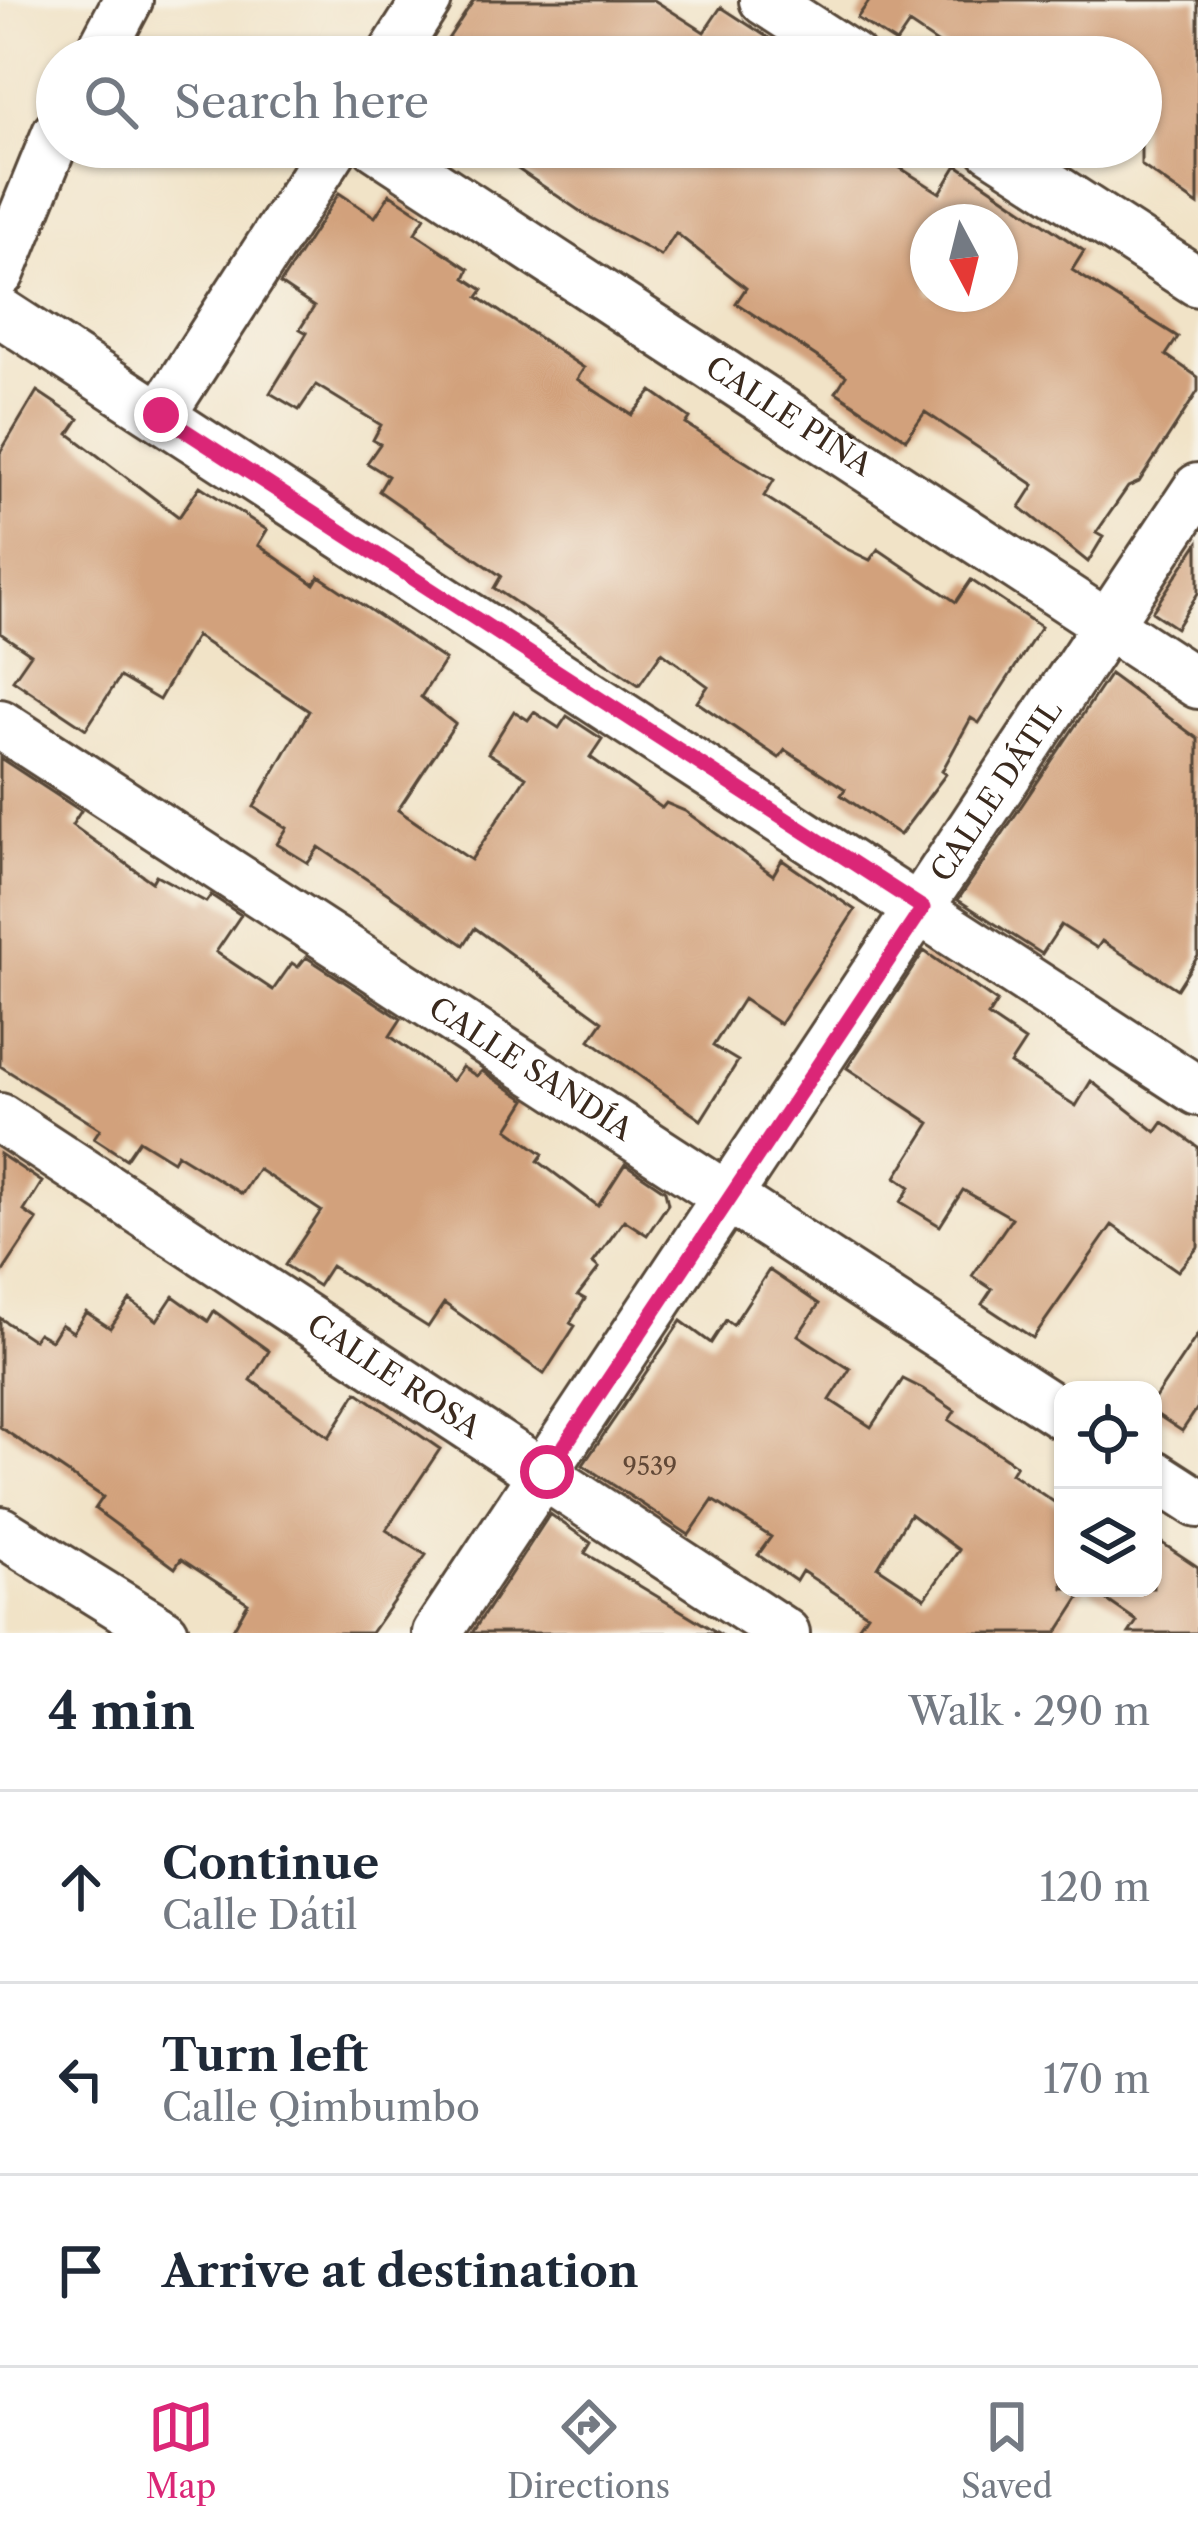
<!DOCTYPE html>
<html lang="en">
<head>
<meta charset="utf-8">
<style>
	:root { --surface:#fff; --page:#f6f6f7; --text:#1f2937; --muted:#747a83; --line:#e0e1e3; --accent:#db2777 }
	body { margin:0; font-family:"Libre Caslon Text",serif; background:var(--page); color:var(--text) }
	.controls { position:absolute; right:36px; bottom:36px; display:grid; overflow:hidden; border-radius:24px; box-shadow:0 3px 9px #0004 }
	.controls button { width:108px; height:108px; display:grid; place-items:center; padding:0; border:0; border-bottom:3px solid var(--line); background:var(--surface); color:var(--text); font:60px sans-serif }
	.compass { position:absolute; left:910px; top:204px; width:108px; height:108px; border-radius:50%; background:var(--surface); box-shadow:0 3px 9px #0004; rotate:173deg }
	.stop { position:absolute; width:36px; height:36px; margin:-27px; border:9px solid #db2777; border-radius:50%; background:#fff }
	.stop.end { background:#db2777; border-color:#fff; box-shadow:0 3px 12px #0008 }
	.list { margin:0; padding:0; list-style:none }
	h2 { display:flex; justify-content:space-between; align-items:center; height:156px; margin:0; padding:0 48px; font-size:51px }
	h2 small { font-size:39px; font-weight:400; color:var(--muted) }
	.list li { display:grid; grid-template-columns:78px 1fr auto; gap:36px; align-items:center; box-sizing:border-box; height:192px; padding:0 48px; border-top:3px solid var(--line) }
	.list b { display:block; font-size:45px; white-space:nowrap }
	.list p { margin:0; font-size:39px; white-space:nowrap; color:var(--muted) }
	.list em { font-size:39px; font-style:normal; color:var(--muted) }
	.icon { flex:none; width:66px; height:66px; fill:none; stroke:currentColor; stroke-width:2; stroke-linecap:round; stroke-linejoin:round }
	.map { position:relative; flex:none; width:1198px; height:1633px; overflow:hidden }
	.search { position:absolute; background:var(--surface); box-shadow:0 3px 9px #0004; left:36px; right:36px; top:36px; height:132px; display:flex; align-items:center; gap:30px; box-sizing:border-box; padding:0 42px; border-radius:66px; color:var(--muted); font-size:45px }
	.sheet { height:732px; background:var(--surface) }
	nav { display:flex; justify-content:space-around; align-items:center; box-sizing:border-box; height:168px; border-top:3px solid var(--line); background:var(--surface); font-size:33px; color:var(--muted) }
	nav a { display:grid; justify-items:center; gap:6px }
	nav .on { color:var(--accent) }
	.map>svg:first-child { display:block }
	.building { fill:#d2a17c; fill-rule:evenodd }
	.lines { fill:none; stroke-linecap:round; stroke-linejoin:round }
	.minor-casing { stroke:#564637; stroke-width:54 }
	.minor { stroke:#fff; stroke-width:48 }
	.route { stroke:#db2777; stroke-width:15 }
	.labels { text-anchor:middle; stroke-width:12; stroke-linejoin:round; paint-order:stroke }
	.number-label { font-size:24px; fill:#614836 }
	.street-label { font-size:30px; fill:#3b2a1e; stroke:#f7f3e8 }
</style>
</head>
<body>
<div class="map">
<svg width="1198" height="1633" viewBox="0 0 1198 1633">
	<rect width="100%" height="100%" fill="#f7f3e8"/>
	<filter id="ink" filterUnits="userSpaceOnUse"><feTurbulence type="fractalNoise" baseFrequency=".00833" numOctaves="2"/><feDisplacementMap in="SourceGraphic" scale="24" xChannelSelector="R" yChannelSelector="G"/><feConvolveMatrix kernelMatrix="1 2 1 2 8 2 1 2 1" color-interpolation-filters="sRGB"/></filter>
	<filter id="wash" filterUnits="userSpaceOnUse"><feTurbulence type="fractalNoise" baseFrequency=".004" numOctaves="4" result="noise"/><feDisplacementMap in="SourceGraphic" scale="48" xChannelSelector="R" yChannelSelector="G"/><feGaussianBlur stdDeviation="2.7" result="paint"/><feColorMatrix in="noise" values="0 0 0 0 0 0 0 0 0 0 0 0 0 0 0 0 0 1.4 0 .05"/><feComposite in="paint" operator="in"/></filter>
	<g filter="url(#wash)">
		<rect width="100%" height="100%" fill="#f1e3c7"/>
		<g id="blocks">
			<path class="building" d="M 474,0 L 654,0 L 704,32 L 721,7 L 798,57 L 570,57 L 544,38 L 529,57 L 436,57 Z
				M 870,0 L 1198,0 L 1198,205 L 1141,165 L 1141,57 L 958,57 L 909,24 L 896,43 L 857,18 Z
				M 524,147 L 867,147 L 940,193 L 957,165 L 1084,251 L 1072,270 L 1178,337 L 1166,355 L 1198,377 L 1198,391 L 1139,482 L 1128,487 L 1096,533 L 1103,537 L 1088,562 L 1020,507 L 1034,485 L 925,412 L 906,439 L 836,392 L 846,376 L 736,303 L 746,288 L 676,233 L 661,256 L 584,214 L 512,165 ZM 928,222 L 1000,222 L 1000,294 L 928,294 Z
				M 339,193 L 375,217 L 390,194 L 425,217 L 415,233 L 469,269 L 465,278 L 483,290 L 478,297 L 584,368 L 577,379 L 632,415 L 652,391 L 690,418 L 686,424 L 774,480 L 764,496 L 845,548 L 870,560 L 878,549 L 956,602 L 971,580 L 1041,627 L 979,723 L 971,718 L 942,771 L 946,774 L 900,835 L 841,795 L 845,789 L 785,750 L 779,758 L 697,702 L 708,686 L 662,652 L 639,685 L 494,588 L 501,576 L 379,491 L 388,476 L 367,463 L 380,444 L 373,440 L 381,425 L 316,385 L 299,410 L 270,393 L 307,333 L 300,329 L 314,307 L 280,284 Z
				M 37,391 L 79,419 L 69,434 L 179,517 L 200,486 L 267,530 L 258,545 L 314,584 L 319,576 L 445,660 L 421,697 L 455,724 L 398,810 L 471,860 L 526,777 L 488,753 L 514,711 L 528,720 L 534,712 L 559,728 L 567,716 L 602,739 L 590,757 L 662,808 L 666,803 L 685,811 L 773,875 L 782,860 L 855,910 L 780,1024 L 743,999 L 713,1046 L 738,1061 L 701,1120 L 590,1040 L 603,1021 L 475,928 L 464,945 L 319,847 L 308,863 L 277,844 L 287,828 L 254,807 L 309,711 L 196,636 L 159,700 L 120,677 L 86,729 L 13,680 L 31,654 L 0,633 L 0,453 Z
				M 1198,543 L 1198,593 L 1176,628 L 1152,612 Z
				M 1110,674 L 1198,739 L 1198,956 L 1177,989 L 1102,941 L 1097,948 L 1061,925 L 1042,954 L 958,900 Z
				M 0,758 L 81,811 L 72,825 L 152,882 L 156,875 L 206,902 L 211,895 L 241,915 L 216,952 L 273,990 L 292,963 L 298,967 L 306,957 L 401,1019 L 390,1036 L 452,1081 L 462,1067 L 477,1076 L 482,1071 L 526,1100 L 508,1129 L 543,1154 L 538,1161 L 598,1206 L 625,1164 L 665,1191 L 668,1204 L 647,1235 L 624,1220 L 593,1263 L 599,1268 L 578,1295 L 585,1299 L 570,1323 L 575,1326 L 544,1374 L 444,1303 L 428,1327 L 331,1266 L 318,1286 L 285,1265 L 321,1211 L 258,1169 L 242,1194 L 177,1154 L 173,1161 L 139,1140 L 126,1159 L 94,1138 L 100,1129 L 0,1066 Z
				M 924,951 L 997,1002 L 988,1016 L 1025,1041 L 1010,1064 L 1076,1106 L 1091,1081 L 1156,1132 L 1163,1122 L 1198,1147 L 1198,1247 L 1178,1271 L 1112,1225 L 1033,1338 L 982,1304 L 992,1289 L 972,1276 L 1012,1218 L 963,1190 L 940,1226 L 901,1202 L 910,1187 L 896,1177 L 930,1123 L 847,1068 Z
				M 0,1154 L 42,1182 L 24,1211 L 37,1220 L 0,1276 Z
				M 769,1270 L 819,1304 L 798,1335 L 850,1369 L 830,1400 L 871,1427 L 903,1379 L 923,1389 L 955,1411 L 949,1420 L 1016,1465 L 1011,1473 L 1063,1508 L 1063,1588 L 1086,1588 L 1057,1633 L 854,1633 L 867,1614 L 802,1571 L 796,1581 L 758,1555 L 771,1537 L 713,1500 L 689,1535 L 583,1465 L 681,1321 L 711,1343 L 726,1320 L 733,1325 ZM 910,1514 L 959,1550 L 925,1598 L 878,1567 Z
				M 173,1296 L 208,1321 L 214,1311 L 269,1351 L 251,1380 L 329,1437 L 357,1392 L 440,1449 L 386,1530 L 426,1555 L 371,1633 L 231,1633 L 248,1603 L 181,1559 L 175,1568 L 95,1509 L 103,1497 L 0,1427 L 0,1318 L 33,1340 L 38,1333 L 51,1340 L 61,1324 L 73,1332 L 86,1312 L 110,1328 L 130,1300 L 157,1320 Z
				M 1198,1334 L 1198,1407 L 1182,1431 L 1153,1412 L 1153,1401 Z
				M 550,1514 L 591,1543 L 585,1553 L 718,1633 L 472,1633 Z
				M 1153,1537 L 1198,1567 L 1198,1633 L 1129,1633 L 1137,1621 L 1089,1588 L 1153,1588 Z"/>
		</g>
	</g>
	<g filter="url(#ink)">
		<use href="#blocks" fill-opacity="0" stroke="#564637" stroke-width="3"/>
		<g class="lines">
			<defs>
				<g id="minor">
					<path d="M 764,0 L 852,57"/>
					<path d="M 98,57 L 128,0"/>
					<path d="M 391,57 L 427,0"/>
					<path id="s1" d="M 377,147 L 1198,684"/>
					<path d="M 990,147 L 1198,282"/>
					<path d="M 0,273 L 57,133"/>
					<path d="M 0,312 L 1198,1091"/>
					<path d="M 161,415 L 334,147"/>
					<path id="s2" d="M 0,724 L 1063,1415"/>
					<path id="s3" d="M 0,1118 L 785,1633"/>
					<path d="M 1153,1474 L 1198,1503"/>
					<path d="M 0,1531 L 164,1633"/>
					<path id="s4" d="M 437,1633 L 1198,488"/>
				</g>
			</defs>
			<use href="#minor" class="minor-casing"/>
			<use href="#minor" class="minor"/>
		</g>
	</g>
	<g class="lines" filter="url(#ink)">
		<path class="route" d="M 161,415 L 923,908 L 547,1472"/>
	</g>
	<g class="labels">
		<g class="number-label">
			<text x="650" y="1475">9539</text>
		</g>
		<g class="street-label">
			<text dy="10" stroke="none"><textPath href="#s1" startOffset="492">CALLE PIÑA</textPath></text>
			<text dy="10" stroke="none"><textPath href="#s4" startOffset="1011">CALLE DÁTIL</textPath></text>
			<text dy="10" stroke="none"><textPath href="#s2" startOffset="633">CALLE SANDÍA</textPath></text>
			<text dy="10" stroke="none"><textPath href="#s3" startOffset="471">CALLE ROSA</textPath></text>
		</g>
	</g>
</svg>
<div class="controls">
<button><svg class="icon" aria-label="locate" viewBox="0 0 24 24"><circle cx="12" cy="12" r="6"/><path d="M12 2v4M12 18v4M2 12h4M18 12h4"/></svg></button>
<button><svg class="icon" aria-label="layers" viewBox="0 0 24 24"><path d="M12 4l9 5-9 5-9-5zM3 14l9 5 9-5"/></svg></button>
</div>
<svg class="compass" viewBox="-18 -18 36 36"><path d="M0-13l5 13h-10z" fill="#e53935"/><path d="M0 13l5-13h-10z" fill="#747a83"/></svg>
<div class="stop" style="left:547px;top:1472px"></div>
<div class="stop end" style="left:161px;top:415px"></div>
<div class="search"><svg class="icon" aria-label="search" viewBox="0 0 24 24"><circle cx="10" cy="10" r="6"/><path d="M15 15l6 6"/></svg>Search here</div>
</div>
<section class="sheet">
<h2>4 min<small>Walk · 290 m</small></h2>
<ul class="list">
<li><svg class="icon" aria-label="ahead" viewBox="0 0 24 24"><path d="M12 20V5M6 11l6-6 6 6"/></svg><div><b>Continue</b><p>Calle Dátil</p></div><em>120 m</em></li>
<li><svg class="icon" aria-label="left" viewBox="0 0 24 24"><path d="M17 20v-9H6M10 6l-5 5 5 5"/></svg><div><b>Turn left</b><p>Calle Qimbumbo</p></div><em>170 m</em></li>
<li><svg class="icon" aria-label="arrive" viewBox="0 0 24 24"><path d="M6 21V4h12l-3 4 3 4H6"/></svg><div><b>Arrive at destination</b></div></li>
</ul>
</section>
<nav>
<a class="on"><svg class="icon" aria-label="map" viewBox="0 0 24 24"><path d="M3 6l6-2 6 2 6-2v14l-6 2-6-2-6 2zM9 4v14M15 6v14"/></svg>Map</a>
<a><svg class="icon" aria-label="directions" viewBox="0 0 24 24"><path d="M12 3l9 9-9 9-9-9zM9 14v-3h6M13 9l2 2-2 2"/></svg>Directions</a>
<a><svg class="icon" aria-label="saved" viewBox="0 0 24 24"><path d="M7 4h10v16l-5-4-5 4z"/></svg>Saved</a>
</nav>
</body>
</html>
